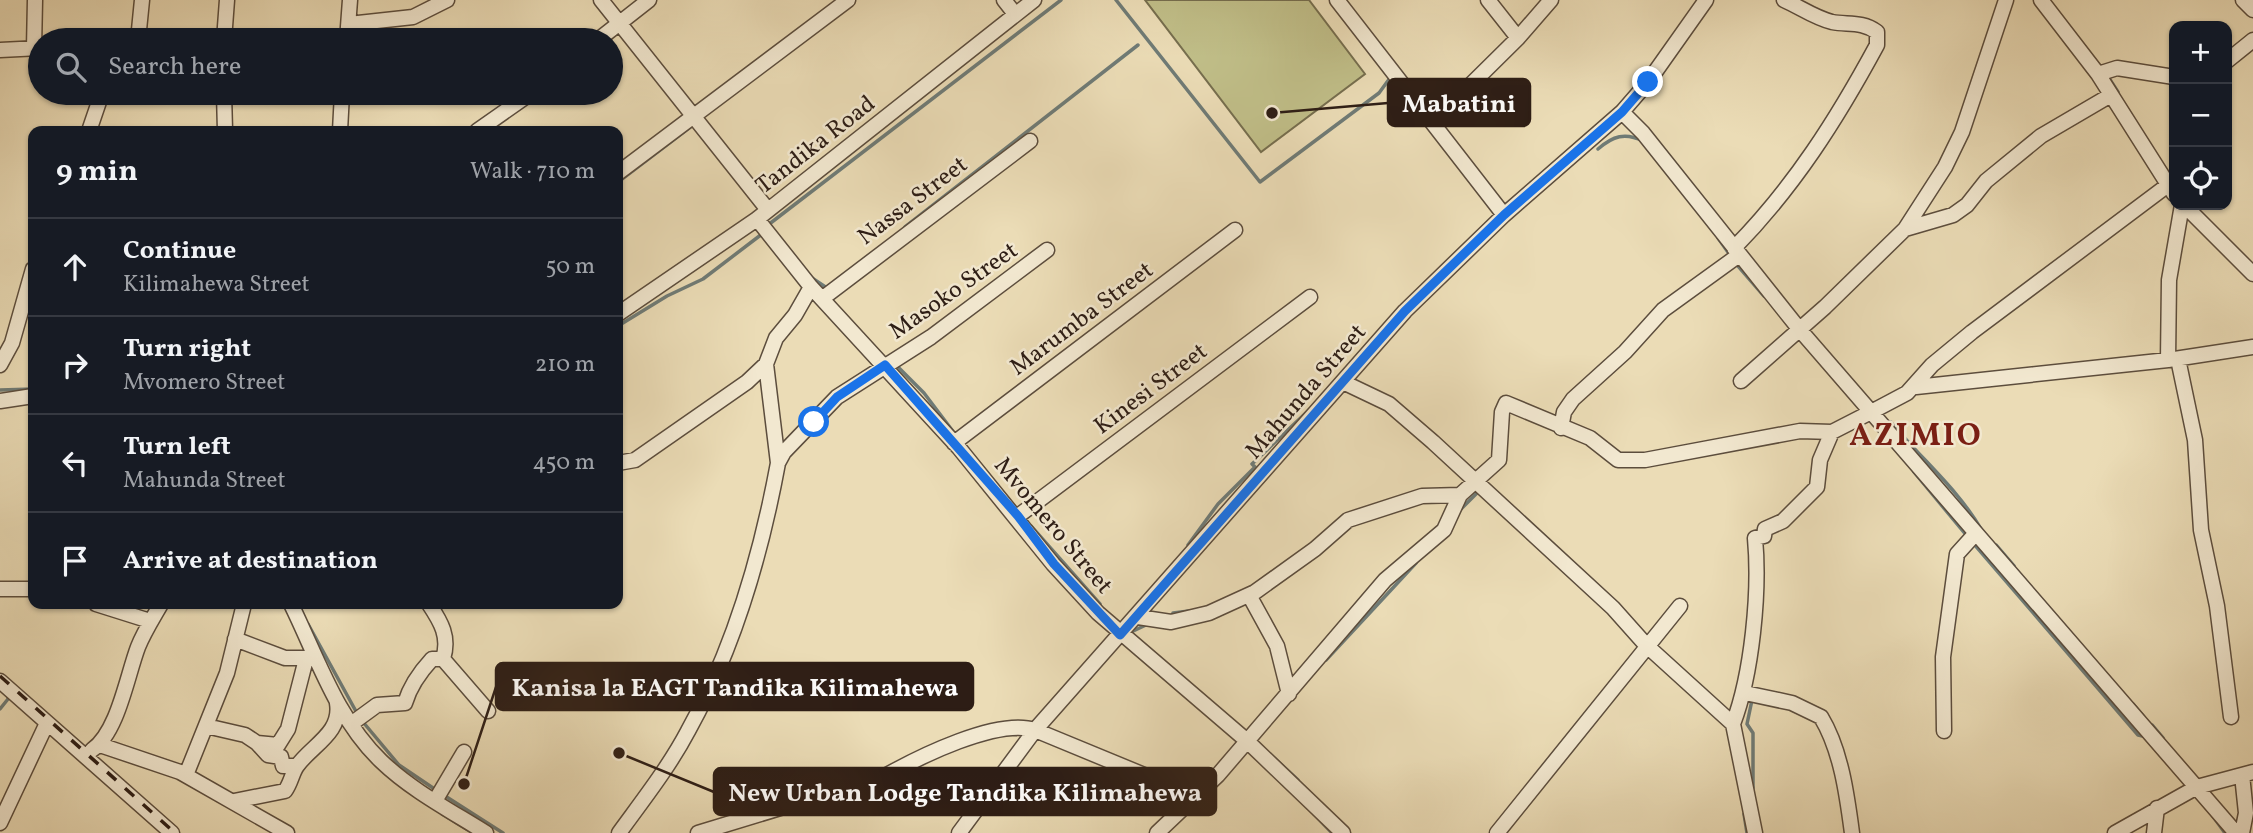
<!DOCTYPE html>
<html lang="en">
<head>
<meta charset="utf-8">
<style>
	:root { --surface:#171b24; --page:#20242c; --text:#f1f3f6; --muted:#9ea1a6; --line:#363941 }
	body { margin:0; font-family:Vollkorn,serif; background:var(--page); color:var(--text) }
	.controls { position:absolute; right:21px; top:21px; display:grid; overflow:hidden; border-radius:14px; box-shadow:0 2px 5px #0004 }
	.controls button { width:63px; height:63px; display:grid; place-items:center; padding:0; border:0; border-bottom:2px solid var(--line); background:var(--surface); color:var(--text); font:35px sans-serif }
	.stop { position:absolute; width:21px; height:21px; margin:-16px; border:5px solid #1a73e8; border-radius:50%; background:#fff }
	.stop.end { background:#1a73e8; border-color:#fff; box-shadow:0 2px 7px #0008 }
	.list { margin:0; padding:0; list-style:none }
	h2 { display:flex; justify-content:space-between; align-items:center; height:91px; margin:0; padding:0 28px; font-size:30px }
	h2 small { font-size:23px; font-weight:400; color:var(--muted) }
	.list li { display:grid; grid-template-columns:46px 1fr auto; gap:21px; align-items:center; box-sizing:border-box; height:98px; padding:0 28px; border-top:2px solid var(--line) }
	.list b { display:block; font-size:26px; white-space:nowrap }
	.list p { margin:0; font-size:23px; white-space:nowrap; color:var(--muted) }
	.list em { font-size:23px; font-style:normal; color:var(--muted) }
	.icon { flex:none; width:38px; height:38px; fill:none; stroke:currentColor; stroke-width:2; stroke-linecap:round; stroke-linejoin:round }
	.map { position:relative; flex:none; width:2253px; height:833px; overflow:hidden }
	.search { position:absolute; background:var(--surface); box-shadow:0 2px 5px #0004; left:28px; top:28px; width:595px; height:77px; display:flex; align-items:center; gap:18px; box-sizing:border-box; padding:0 24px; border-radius:38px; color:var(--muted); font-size:26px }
	.panel { position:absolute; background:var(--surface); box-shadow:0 2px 5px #0004; left:28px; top:126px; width:595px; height:483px; border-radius:14px }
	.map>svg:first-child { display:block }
	.park { fill:#c0be88; stroke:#766e4e; stroke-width:2 }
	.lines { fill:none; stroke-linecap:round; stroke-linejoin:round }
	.stream { stroke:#6f7b76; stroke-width:3.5 }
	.minor-casing { stroke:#5c4d3d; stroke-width:17 }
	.minor { stroke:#f2e8d0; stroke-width:14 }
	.rail { stroke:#2d1d15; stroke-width:3.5; stroke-dasharray:12 12; stroke-linecap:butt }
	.route { stroke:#1a73e8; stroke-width:9 }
	.labels { text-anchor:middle; stroke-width:5; stroke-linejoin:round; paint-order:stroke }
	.street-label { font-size:24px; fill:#2d1d15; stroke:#f2e8d0 }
	.district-label { font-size:32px; font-weight:bold; letter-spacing:2px; fill:#7a1f14; stroke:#f2e8d0 }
	.leader { fill:none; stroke:#2d1d15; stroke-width:2.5 }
	.callout-dot { fill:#2d1d15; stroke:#f2e8d0; stroke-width:2.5 }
	.callout { fill:#2d1d15; stroke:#2d1d15; stroke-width:2.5 }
	.callout-label { font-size:26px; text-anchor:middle; font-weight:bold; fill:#fff }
</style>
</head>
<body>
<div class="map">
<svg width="2253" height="833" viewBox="0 0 2253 833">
	<rect width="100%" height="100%" fill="#ebdcb6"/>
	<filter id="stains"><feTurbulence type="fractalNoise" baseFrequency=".00286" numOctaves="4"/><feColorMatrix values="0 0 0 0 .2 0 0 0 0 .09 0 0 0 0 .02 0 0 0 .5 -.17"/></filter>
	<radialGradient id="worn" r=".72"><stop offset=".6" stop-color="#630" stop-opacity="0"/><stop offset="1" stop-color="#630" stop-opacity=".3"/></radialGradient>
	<path class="park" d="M 1145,0 L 1309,0 L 1365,74 L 1261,152 Z"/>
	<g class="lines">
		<path class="stream" d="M 1116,0 L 1260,182 L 1379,93 L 1390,78
			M 2107,75 L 2118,92
			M 1598,149 C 1613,136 1625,132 1643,141
			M 618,182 L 693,125
			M 768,225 L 1061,0
			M 905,227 L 1138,45
			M 1718,238 L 1730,255
			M 1738,266 L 1764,296
			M 812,278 L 827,288
			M 618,326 L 667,296 L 703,279 L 762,234
			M 897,366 L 924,393 L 955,434
			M 0,390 L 33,389
			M 1891,422 C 1921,459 1957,488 1981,529
			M 1914,472 L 1967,536
			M 1461,509 L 1480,490
			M 1031,526 L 1100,604
			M 1974,544 L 2138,735 L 2147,737
			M 1996,545 L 2014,566
			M 1191,547 L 1188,545 L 1218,504 L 1255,467 L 1252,464 L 1309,410
			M 1173,613 L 1189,611
			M 308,624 L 358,715
			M 1129,633 L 1148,624
			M 1326,660 L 1416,563
			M 1752,700 L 1747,724 L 1753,733 L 1753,788
			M 2133,704 L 2144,717
			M 0,709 L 8,699 L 8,694
			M 363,722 L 399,765 L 436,790
			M 2152,725 L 2163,738
			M 1270,754 L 1298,780
			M 442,794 L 503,833
			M 442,814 L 473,833
			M 1314,814 L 1332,833
			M 1744,814 L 1747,833
			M 2212,815 L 2225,833"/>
		<defs>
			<path id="minor" d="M 601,0 L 768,210
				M 1004,0 L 1015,14
				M 1337,0 L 1504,215
				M 1488,0 L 1518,38
				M 2041,0 L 2098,74 L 2174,194
				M 2243,0 L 2253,10
				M 349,24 L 413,17 L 447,0
				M 138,40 L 142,0
				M 224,40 L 227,0
				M 347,40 L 350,0
				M 598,40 L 649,0
				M 34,48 L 35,0
				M 0,50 L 40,48
				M 2227,61 L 2253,40
				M 2098,74 L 2117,68 L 2174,77
				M 224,93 L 225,131
				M 1622,112 L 1643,133 L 1800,330 L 2236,833
				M 1433,122 L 1518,38 L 1551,0
				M 89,131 L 102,93
				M 340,131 L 342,93
				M 477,131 L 531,93
				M 618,173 L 848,0
				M 2184,205 L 2253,274
				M 757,219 L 811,287 L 959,448 L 1053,564 L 1098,613 L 1246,740 L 1343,833
				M 1905,229 L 1953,215 L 1967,205 L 1986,181 L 2041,136 L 2111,95
				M 1734,248 C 1794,187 1837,119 1877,45 L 1877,32 C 1862,21 1848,25 1832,22 C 1815,18 1800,7 1784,0
				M 823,298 L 1030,141
				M 618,314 L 757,219 L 1034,0
				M 2178,359 L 2195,440 L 2201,530 L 2217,606 L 2231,717
				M 2168,360 L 2169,280 L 2182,205
				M 0,365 L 12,343 L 33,269
				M 1741,381 L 1825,307 L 1905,229 L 1945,167 L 1962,132 L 2006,0
				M 1345,383 L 1389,404 L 1433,442 L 1613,608 L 1646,645 L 1733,724 L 1755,833
				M 1916,387 L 2168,360 L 2253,347
				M 0,401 L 33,396
				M 1561,428 L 1564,412 L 1573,399 L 1625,352 L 1663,310 L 1739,255
				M 954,443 L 1235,230
				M 618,463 L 635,460 L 747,382 L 766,364
				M 778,463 L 766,364 L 776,338 L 795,315 L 811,287
				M 1018,516 L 1310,297
				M 0,589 L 33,589
				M 1249,595 L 1277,646 L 1289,694
				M 96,604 L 150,621
				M 291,604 C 317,657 337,719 381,761 C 411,790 451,811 486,833
				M 429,604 C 441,622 450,637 443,659 L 488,711
				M 1138,617 L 1171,622 L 1209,613 L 1255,592 L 1315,549 L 1348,520 L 1422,496 L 1460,495
				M 235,639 L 285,658 L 312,658
				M 0,681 L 172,833
				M 1745,693 L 1792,703 L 1821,717 C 1841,750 1847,795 1852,833
				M 351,724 L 377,705 L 405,703 C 410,686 420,672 432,659 L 443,659
				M 1733,724 C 1752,674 1760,592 1755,538 L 1764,536 L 1765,529 L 1783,521 L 1817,487 L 1820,460 L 1832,432
				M 206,726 L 245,735 L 257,743 L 278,745 L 288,729 L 306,659
				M 1944,731 L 1943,657 L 1957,554 L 1976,533
				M 257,743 L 268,755 L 281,757 L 283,766 L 297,766
				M 100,745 L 180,772 L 287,833
				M 92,750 C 118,732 127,676 138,647 C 144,632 153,618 161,604
				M 186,775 L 227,673 L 244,604
				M 234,801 L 285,791 C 291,783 292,773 297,766 C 312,745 342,733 337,703
				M 435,801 L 464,752
				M 0,823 L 47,723
				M 619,833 C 643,800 669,767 688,731 C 734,649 761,555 778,463 L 784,452 L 837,397 L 931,337 L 1047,250
				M 698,833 L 885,776 C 919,757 997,718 1035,730 L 1195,796
				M 959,833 L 1035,730 L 1405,311 L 1504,215 L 1622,112 L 1648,82 L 1706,0
				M 1157,833 L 1218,775 L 1385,580 L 1444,530 L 1460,495 L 1499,460 L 1502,412 L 1506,403 L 1590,438 L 1618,460 L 1645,460 L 1800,431 L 1832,432 L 1873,411 L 1907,393 L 1932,365 L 1972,332 L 2168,185
				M 1497,833 L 1680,606
				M 2115,833 L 2197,787 L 2253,772
				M 2154,833 L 2157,808
				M 2242,833 L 2246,813 L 2242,775"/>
		</defs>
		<use href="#minor" class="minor-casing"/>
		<use href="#minor" class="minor"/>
		<path class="rail" d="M 0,676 L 175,833"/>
	</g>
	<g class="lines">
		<path class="route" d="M 814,422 L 837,397 L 885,365 L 1018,516 L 1054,564 L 1120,635 L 1405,311 L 1504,215 L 1622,112 L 1648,82"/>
	</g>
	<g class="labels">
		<g class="street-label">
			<text transform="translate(815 144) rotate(-38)" y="8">Tandika Road</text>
			<text transform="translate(912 200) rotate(-37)" y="8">Nassa Street</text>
			<text transform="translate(953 290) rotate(-35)" y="8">Masoko Street</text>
			<text transform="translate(1081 318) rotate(-37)" y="8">Marumba Street</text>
			<text transform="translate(1150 388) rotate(-37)" y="8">Kinesi Street</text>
			<text transform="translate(1305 391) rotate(-49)" y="8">Mahunda Street</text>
			<text transform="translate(1054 525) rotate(50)" y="8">Mvomero Street</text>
		</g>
		<g class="district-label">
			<text x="1916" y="445">AZIMIO</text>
		</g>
	</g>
	<path class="leader" d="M1272 113L1388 103M464 784L496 687M619 753L714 792"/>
	<g class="callout-dot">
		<circle cx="1272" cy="113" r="7"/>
		<circle cx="464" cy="784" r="7"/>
		<circle cx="619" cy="753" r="7"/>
	</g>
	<g class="callout">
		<rect x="1388" y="79" width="142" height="47" rx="7"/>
		<rect x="496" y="663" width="477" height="47" rx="7"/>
		<rect x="714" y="768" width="502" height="47" rx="7"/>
	</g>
	<g class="callout-label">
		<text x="1459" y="112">Mabatini</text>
		<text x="735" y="696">Kanisa la EAGT Tandika Kilimahewa</text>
		<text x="965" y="801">New Urban Lodge Tandika Kilimahewa</text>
	</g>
	<rect width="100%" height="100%" filter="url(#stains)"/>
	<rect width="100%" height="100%" fill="url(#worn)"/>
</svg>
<div class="controls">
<button>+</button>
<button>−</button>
<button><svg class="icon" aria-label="locate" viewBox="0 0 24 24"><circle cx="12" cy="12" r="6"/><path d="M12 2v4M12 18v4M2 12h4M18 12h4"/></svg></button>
</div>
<div class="stop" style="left:814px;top:422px"></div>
<div class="stop end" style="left:1648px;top:82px"></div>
<div class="search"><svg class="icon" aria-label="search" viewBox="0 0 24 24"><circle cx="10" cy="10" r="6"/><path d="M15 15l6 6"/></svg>Search here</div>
<section class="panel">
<h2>9 min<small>Walk · 710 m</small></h2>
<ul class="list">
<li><svg class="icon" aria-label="ahead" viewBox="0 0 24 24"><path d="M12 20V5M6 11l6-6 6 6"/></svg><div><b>Continue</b><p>Kilimahewa Street</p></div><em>50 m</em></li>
<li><svg class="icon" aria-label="right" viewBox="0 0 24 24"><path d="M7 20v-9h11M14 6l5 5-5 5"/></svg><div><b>Turn right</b><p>Mvomero Street</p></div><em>210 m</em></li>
<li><svg class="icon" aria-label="left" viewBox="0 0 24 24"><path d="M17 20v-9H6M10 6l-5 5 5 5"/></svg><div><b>Turn left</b><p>Mahunda Street</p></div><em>450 m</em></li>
<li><svg class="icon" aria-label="arrive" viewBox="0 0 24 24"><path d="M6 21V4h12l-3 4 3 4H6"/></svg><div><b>Arrive at destination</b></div></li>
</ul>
</section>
</div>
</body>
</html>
